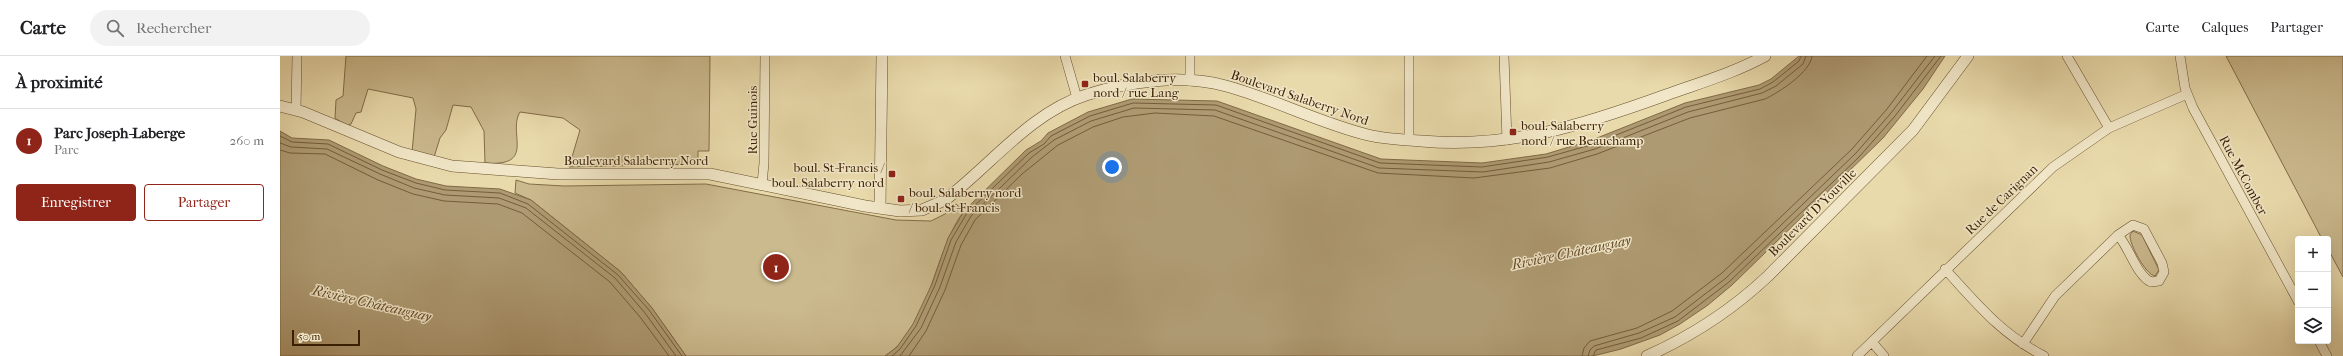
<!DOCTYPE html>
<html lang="fr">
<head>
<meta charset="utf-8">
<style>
	:root { --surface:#fff; --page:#f2f2f2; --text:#202124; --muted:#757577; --line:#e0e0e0; --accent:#8f2418 }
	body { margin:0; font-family:"IM FELL French Canon",serif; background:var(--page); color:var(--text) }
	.controls { position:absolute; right:12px; bottom:12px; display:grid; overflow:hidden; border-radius:4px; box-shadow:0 4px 16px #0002 }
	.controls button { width:36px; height:36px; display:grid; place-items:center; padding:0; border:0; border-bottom:1px solid var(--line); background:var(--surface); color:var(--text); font:20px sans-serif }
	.scale { position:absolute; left:12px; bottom:10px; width:68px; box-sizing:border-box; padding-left:4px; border:2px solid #3b1f02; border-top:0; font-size:11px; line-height:14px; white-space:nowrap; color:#3b1f02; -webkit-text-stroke:3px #f1e7c8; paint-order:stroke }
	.you { position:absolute; left:832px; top:111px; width:14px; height:14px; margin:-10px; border:3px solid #fff; border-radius:50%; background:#1a73e8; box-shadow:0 0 0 6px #1a73e833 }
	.badge { display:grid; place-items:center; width:26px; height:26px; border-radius:50%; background:var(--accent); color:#fff; font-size:13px; font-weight:700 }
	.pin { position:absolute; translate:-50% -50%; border:2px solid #fff; box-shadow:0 1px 4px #0006 }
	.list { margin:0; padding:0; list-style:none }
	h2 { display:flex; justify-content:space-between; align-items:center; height:52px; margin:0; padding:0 16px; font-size:17px }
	h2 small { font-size:13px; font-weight:400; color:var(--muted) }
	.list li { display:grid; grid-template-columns:26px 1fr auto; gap:12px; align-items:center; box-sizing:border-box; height:64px; padding:0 16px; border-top:1px solid var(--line) }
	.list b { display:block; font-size:15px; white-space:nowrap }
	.list p { margin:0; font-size:13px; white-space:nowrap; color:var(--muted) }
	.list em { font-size:13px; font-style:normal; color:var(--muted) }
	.actions { display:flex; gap:8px; padding:12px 16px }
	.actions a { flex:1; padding:9px 0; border:1px solid var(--accent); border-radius:4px; text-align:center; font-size:14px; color:var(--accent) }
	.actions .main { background:var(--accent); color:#fff }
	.icon { flex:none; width:22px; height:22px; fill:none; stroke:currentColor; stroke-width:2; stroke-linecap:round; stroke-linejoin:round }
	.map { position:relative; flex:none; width:2063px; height:300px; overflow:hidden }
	header { display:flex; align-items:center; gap:24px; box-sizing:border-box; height:56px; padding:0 20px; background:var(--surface); border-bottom:1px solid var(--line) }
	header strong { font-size:19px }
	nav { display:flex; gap:22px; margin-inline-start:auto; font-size:14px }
	.search { width:280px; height:36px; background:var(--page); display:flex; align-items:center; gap:10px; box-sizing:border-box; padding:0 14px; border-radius:22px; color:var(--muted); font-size:15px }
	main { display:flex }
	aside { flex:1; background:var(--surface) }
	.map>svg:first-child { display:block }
	.green { fill:#cbba8e; stroke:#836c48 }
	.water { fill:#ae9a72; stroke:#806945 }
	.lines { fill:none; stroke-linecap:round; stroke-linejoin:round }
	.shore { stroke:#745c3a; stroke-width:1 }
	.minor-casing { stroke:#664e2c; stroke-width:10 }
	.tertiary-casing { stroke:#664e2c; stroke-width:12 }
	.minor { stroke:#f1e7c8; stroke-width:9 }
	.tertiary { stroke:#f1e7c8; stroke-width:11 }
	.poi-dot { fill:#8f2418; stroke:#f1e7c8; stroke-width:1.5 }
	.labels { text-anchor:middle; stroke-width:3; stroke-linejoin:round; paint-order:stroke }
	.poi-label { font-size:13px; fill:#3b1f02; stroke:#f1e7c8; text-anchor:start }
	.street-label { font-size:13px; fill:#3b1f02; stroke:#f1e7c8 }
	.water-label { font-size:14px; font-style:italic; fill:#634a29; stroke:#f1e7c8 }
</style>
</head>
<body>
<header>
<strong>Carte</strong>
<div class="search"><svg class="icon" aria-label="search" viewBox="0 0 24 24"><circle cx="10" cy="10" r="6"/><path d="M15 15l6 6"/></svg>Rechercher</div>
<nav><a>Carte</a><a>Calques</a><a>Partager</a></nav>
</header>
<main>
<aside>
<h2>À proximité<small></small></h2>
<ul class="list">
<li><span class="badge">1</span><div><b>Parc Joseph-Laberge</b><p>Parc</p></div><em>260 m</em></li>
</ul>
<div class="actions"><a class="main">Enregistrer</a><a>Partager</a></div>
</aside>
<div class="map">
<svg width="2063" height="300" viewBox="0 0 2063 300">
	<rect width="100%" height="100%" fill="#e9daab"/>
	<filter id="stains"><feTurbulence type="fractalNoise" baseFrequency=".005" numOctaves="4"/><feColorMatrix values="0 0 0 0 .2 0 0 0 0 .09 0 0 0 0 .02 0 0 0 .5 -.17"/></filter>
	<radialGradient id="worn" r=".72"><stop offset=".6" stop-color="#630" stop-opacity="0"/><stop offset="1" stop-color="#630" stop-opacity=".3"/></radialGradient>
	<path class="green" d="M 66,0 L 430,0 L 429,95 L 418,95 L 418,108 L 289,111 L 300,74 L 283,62 L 240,56 C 227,77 257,111 205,107 L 204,75 L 191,51 L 173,49 L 166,74 L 160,82 L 154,101 L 132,96 L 136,53 L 133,42 L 88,33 L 81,56 L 76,57 L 71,68 L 67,70 L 55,62 L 56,44 L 63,40 Z
		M 1946,0 L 2063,0 L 2063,221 L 2048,193 L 2048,183 L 2042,183 Z
		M 236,124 L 249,128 L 284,130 L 426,128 L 616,164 L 651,165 L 665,158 L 676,148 L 684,155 C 653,196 651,272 605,300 L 406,300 L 372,252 L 341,216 L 251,144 L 235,137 Z
		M 1853,175 L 1862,179 L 1879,214 L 1875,220 C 1866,219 1849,188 1850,179 Z"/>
	<path class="water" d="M 1519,0 L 1665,0 L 1643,33 L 1603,82 L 1452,229 L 1428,249 L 1400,268 L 1380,279 L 1341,293 L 1313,300 L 605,300 L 617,291 L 633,268 L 652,228 L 668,182 L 684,155 L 746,94 L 761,85 L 768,77 L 808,56 L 852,43 L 937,45 L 1101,103 L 1202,107 L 1266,98 L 1312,84 L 1405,47 L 1479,29 L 1491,23 Z
		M 0,75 L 12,82 L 49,84 L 103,110 L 136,123 L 166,130 L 220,133 L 251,144 L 341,216 L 372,252 L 406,300 L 0,300 Z"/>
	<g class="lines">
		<path class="shore" d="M 0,80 L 12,86 L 48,88 L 102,114 L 136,127 L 165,134 L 220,137 L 248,148 L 338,219 L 369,254 L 402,300
			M 0,87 L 11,91 L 47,93 L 100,118 L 134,132 L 165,139 L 219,142 L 246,152 L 335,222 L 365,257 L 396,300
			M 0,94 L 10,97 L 45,98 L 98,124 L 133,138 L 164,145 L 218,148 L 242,157 L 330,226 L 360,261 L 389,300
			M 612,300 L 620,293 L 636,270 L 655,229 L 671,184 L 687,157 L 749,97 L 764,88 L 771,80 L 810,60 L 853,47 L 936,49 L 1100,107 L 1202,111 L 1268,101 L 1314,88 L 1406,51 L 1480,33 L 1493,26 L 1519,5 L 1521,0
			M 620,300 L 641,272 L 660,231 L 676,186 L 691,160 L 752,101 L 774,84 L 811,65 L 854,52 L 935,54 L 1099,112 L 1203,116 L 1269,106 L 1315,93 L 1408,56 L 1482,37 L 1496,30 L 1523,8 L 1526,0
			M 629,300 L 646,275 L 665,234 L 681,189 L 695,164 L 742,118 L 778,89 L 813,71 L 843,61 L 875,57 L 934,60 L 1098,117 L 1194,122 L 1270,112 L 1317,98 L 1410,62 L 1485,43 C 1498,37 1531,16 1532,0
			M 1302,300 L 1304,292 L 1310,285 L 1357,272 L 1392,255 L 1442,217 L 1572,93 L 1607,53 L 1647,0
			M 1308,300 L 1310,294 L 1314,290 L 1359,277 L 1395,261 L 1446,222 L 1576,97 L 1611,57 L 1655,0
			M 1313,300 L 1316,294 L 1361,282 L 1398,265 L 1449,226 L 1579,101 L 1615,60 L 1661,0"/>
		<defs>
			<path id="minor" d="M 785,0 L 797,42
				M 910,0 L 910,25
				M 1129,0 L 1129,84
				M 1224,0 L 1227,84
				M 1787,0 L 1829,72
				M 1900,0 L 1905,32 L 1913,52 L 2018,245
				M 16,54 L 17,0
				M 482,128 L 484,107 L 485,0
				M 1853,169 L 1864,173 L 1882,207 L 1884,216 L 1879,225 L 1871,226 C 1857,220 1849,191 1838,179 Z
				M 1665,213 C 1697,248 1721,278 1764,300
				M 2039,285 L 2047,300
				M 1592,286 L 1604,300
				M 1743,288 L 1775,240 L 1838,179
				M 1577,300 L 1773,111 L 1829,72 L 1907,38"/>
			<path id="tertiary" d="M 0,50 L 23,56 L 119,96 L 172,110 L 278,118 L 430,118 L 585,150 L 620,155 L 642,154 L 665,144 C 711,109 750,57 806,39 C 849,25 901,18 946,30 C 994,43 1039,67 1088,79 C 1105,83 1123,84 1141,85 C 1230,93 1303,69 1386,39 C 1419,27 1454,17 1485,0
				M 600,152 L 602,0
				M 1367,300 C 1412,280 1452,254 1488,220 L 1633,74 L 1688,0"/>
		</defs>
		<use href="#minor" class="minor-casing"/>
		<use href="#tertiary" class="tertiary-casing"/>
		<use href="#minor" class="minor"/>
		<use href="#tertiary" class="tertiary"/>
	</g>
	<g class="poi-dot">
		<rect x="801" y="24" width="8" height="8" rx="2"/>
		<rect x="1229" y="72" width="8" height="8" rx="2"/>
		<rect x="608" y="114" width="8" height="8" rx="2"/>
		<rect x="617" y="139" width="8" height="8" rx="2"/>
	</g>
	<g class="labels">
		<g class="poi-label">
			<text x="813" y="26">boul. Salaberry<tspan x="813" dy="15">nord / rue Lang</tspan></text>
			<text x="1241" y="74">boul. Salaberry<tspan x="1241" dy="15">nord / rue Beauchamp</tspan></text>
			<text x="604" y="116" text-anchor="end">boul. St-Francis /<tspan x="604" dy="15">boul. Salaberry nord</tspan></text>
			<text x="629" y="141">boul. Salaberry nord<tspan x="629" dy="15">/ boul. St-Francis</tspan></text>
		</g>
		<g class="street-label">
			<text transform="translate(1020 41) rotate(19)" y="5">Boulevard Salaberry Nord</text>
			<text transform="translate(472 64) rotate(-90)" y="5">Rue Guinois</text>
			<text x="356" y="109">Boulevard Salaberry Nord</text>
			<text transform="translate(1964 119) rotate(62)" y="5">Rue McComber</text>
			<text transform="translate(1721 143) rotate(-44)" y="5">Rue de Carignan</text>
			<text transform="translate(1532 156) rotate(-45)" y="5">Boulevard D'Youville</text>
		</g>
		<g class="water-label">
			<text transform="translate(1291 196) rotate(-12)" y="5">Rivière Châteauguay</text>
			<text transform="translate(92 247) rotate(13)" y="5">Rivière Châteauguay</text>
		</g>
	</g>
	<rect width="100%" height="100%" filter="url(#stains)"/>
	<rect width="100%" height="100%" fill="url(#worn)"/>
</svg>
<div class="controls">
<button>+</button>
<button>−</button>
<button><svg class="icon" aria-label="layers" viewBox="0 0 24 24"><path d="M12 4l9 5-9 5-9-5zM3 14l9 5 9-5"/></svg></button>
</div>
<div class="scale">50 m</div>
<div class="you"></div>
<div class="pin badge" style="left:496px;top:211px">1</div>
</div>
</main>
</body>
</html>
